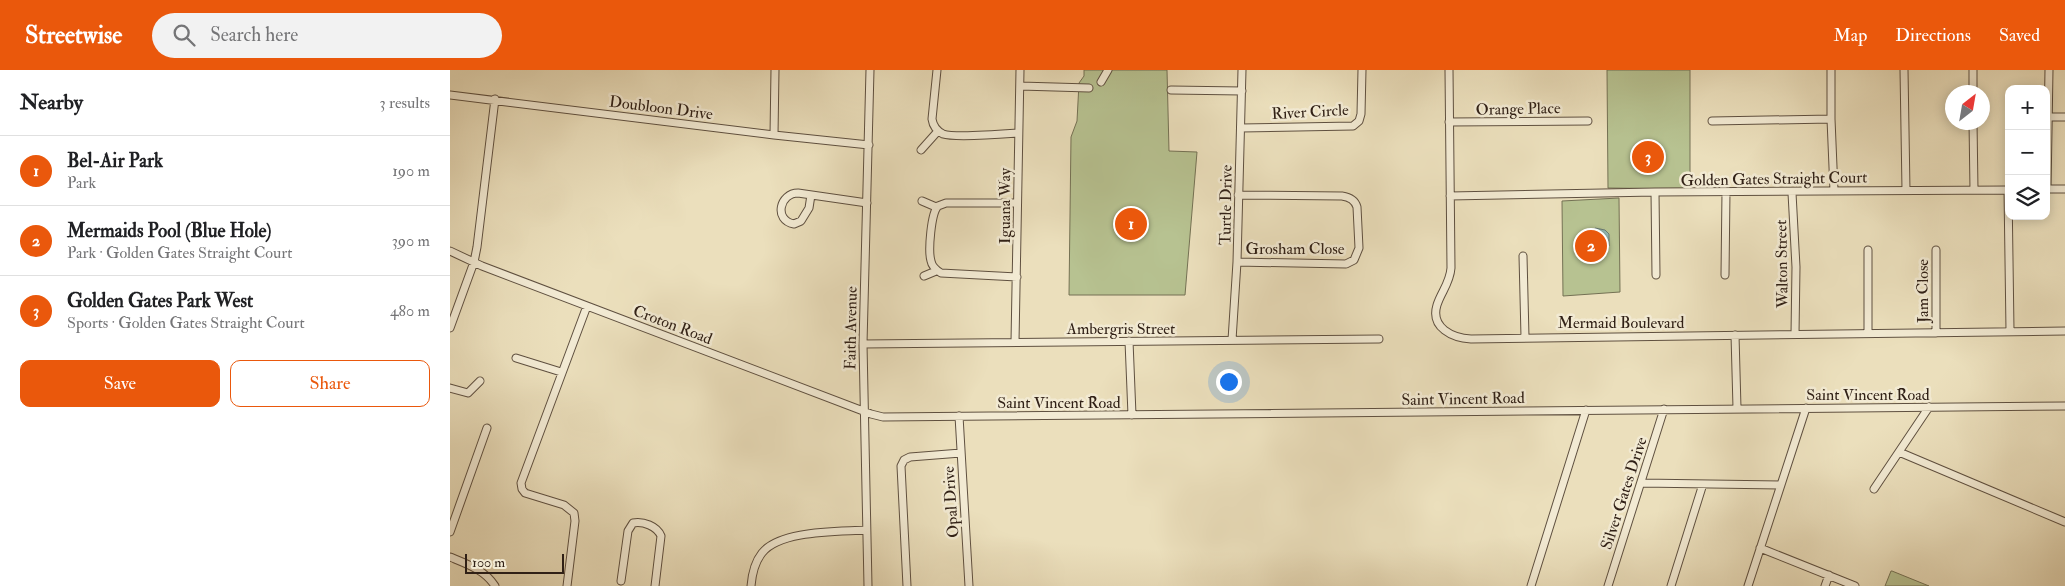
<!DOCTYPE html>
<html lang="en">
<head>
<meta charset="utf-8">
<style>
	:root { --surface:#fff; --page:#f2f2f2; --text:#202124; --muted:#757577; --line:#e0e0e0; --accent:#ea580c }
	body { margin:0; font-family:"IM FELL Double Pica",serif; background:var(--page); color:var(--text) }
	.controls { position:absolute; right:15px; top:15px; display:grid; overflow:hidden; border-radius:10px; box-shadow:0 2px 12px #0003 }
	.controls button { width:45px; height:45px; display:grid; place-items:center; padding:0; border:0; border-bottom:1px solid var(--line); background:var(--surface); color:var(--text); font:25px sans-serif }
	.compass { position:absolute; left:1495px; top:15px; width:45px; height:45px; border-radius:50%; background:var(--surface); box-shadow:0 2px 12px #0003; rotate:31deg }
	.scale { position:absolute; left:15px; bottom:12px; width:99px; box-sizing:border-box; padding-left:5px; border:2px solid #302016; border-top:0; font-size:14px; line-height:18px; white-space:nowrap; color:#302016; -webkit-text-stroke:4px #f2ead3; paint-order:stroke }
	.you { position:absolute; left:778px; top:311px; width:18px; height:18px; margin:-12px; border:4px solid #fff; border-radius:50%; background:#1a73e8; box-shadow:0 0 0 8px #1a73e833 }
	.badge { display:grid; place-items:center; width:32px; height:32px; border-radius:50%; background:var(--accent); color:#fff; font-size:16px; font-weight:700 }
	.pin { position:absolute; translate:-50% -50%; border:2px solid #fff; box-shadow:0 1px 5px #0006 }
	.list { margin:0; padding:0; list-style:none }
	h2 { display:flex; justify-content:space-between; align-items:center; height:65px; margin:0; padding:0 20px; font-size:21px }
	h2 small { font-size:16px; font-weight:400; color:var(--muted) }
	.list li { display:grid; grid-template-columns:32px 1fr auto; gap:15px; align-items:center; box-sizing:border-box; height:70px; padding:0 20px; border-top:1px solid var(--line) }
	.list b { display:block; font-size:19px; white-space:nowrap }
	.list p { margin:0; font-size:16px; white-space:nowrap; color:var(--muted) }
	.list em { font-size:16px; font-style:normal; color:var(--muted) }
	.actions { display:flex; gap:10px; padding:15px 20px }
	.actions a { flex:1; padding:11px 0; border:1px solid var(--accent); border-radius:10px; text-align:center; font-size:18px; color:var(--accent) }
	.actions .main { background:var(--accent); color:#fff }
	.icon { flex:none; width:28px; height:28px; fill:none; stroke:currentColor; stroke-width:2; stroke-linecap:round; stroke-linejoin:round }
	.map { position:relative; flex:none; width:1615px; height:516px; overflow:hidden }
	header { display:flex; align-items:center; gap:30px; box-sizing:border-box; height:70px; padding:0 25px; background:var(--accent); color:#fff }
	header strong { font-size:24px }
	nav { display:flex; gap:28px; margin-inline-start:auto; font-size:18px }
	.search { width:350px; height:45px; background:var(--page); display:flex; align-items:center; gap:12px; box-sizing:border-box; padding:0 18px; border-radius:28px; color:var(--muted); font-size:19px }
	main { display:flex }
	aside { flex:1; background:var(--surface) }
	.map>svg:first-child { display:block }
	.green { fill:#b7c291; stroke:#747154 }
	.water { fill:#98bcb4; stroke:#6e7e75 }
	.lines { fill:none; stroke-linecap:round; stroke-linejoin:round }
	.minor-casing { stroke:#5f5040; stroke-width:9 }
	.minor { stroke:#f2ead3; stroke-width:7 }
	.labels { text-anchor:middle; stroke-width:5; stroke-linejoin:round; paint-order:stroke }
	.street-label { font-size:16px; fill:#302016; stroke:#f2ead3 }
</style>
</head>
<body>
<header>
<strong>Streetwise</strong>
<div class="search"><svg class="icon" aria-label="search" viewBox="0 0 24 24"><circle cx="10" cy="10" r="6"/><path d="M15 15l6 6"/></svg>Search here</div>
<nav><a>Map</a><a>Directions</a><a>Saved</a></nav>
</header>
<main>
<aside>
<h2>Nearby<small>3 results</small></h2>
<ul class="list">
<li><span class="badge">1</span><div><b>Bel-Air Park</b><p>Park</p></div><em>190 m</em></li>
<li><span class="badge">2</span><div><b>Mermaids Pool (Blue Hole)</b><p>Park · Golden Gates Straight Court</p></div><em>390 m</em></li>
<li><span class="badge">3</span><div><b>Golden Gates Park West</b><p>Sports · Golden Gates Straight Court</p></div><em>480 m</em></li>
</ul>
<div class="actions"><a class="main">Save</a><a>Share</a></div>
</aside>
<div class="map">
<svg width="1615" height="516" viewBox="0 0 1615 516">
	<rect width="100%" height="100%" fill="#ebdfbc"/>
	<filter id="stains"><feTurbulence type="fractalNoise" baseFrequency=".004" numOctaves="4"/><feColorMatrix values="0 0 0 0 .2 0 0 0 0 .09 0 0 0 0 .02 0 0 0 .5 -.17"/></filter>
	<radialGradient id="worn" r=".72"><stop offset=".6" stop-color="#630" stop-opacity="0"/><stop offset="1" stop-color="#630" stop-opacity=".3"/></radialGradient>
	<path class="green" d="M 634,0 L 717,0 L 719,81 L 747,82 L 735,225 L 619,225 L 621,67 L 627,51 L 629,13 L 634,6 Z
		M 1157,0 L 1240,0 L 1240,119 L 1158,118 Z
		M 1169,128 L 1170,222 L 1113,226 L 1112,131 Z
		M 1441,501 L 1442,501 L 1479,516 L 1435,516 Z"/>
	<path class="water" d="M 1145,158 L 1155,160 L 1159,164 L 1159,176 L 1154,178 L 1145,175 L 1142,165 Z"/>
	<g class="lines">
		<defs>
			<path id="minor" d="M 487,0 L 482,49 C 483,56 487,61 493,64 C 505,68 554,64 568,63
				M 999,0 L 1001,198 C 1000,213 991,222 987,235 C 980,258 1003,268 1021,269 L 1615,261
				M 1381,0 L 1381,49 L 1384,121
				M 1454,0 L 1456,120
				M 1523,0 L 1523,22
				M 651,12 L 658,0
				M 570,16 L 639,18
				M 721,20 L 792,21
				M 0,25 L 324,65 L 419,75
				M 1599,47 L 1615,47
				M 1262,51 L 1381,49
				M 999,52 L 1138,51
				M 1523,52 L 1524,120
				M 791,58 L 903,56 L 909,51 L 911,44 L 912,0
				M 324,65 L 325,0
				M 471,80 L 488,61
				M 1596,119 L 1615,119
				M 1597,119 L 1599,0
				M 1558,120 L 1560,260
				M 1205,122 L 1206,205
				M 1342,123 L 1346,197 L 1345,264
				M 361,125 L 359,138 L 351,151 L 344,154 C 323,150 330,123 348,123 L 417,133
				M 1000,126 L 1205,122 L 1559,120
				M 472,131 L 486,137
				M 1418,180 L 1418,263
				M 1486,180 L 1486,263
				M 0,181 L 32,196 L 421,344 L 433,347 L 1615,336
				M 1073,186 L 1075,267
				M 787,192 L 896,194 L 904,190 L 909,178 L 907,137 C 905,130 899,127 892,126 L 788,125
				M 1275,205 L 1276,122
				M 474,206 L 486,201
				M 567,207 L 491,203 C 486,200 482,197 481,191 C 478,181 481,143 488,136 L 496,133 L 567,133
				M 0,258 L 24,192 L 27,177 L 45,29
				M 1285,265 L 1287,338
				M 782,270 L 787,192 L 792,0
				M 679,271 L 682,345
				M 565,272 L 570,0
				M 413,274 L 929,269
				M 66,288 L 111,302
				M 0,318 L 18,323 L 30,311
				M 509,346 L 519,516
				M 1449,382 L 1615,452
				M 1191,413 L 1330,415
				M 1424,419 L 1479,337
				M 0,462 L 37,358
				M 1310,478 L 1405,516
				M 0,487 C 17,494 35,500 45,516
				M 171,511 L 178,461 L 183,453 C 193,451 207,456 211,466 L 205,516
				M 117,516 L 125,451 L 124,443 L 114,435 L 75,423 L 72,419 L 71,413 L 137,236
				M 301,516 C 302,504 304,493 312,483 C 330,460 388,462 416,460
				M 418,516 L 413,274 L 420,0
				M 457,516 L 451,396 L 454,390 L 460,387 L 511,383
				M 1081,516 L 1136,340
				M 1158,516 L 1214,339
				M 1221,516 L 1253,414
				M 1298,516 L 1356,338
				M 1375,516 L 1379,505"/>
		</defs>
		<use href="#minor" class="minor-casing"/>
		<use href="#minor" class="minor"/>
	</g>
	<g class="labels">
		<g class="street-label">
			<text transform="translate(211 37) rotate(7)" y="6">Doubloon Drive</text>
			<text transform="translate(1068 38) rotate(-1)" y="6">Orange Place</text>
			<text transform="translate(860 41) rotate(-3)" y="6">River Circle</text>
			<text transform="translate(1324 108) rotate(-1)" y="6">Golden Gates Straight Court</text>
			<text transform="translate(775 135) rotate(-89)" y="6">Turtle Drive</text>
			<text transform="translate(554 136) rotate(-90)" y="6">Iguana Way</text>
			<text x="845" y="184">Grosham Close</text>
			<text transform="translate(1331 194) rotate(-91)" y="6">Walton Street</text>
			<text transform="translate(1472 221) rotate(-90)" y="6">Jam Close</text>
			<text x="1171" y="258">Mermaid Boulevard</text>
			<text transform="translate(223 254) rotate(21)" y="6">Croton Road</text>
			<text transform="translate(400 258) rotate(-89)" y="6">Faith Avenue</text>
			<text x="671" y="264">Ambergris Street</text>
			<text x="1418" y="330">Saint Vincent Road</text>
			<text transform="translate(1013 328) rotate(-1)" y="6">Saint Vincent Road</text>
			<text x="609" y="338">Saint Vincent Road</text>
			<text transform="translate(1173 423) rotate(-72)" y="6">Silver Gates Drive</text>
			<text transform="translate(500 432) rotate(-94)" y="6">Opal Drive</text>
		</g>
	</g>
	<rect width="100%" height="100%" filter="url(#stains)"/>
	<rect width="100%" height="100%" fill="url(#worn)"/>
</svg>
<div class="controls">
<button>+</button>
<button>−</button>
<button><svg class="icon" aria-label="layers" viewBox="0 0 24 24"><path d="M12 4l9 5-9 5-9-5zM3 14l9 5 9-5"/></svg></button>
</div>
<svg class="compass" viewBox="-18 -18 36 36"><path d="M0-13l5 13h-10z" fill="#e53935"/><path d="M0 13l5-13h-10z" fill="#757577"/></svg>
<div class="scale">100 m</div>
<div class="you"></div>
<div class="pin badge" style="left:681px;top:154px">1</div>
<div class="pin badge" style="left:1141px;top:176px">2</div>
<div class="pin badge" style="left:1198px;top:87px">3</div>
</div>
</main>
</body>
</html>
